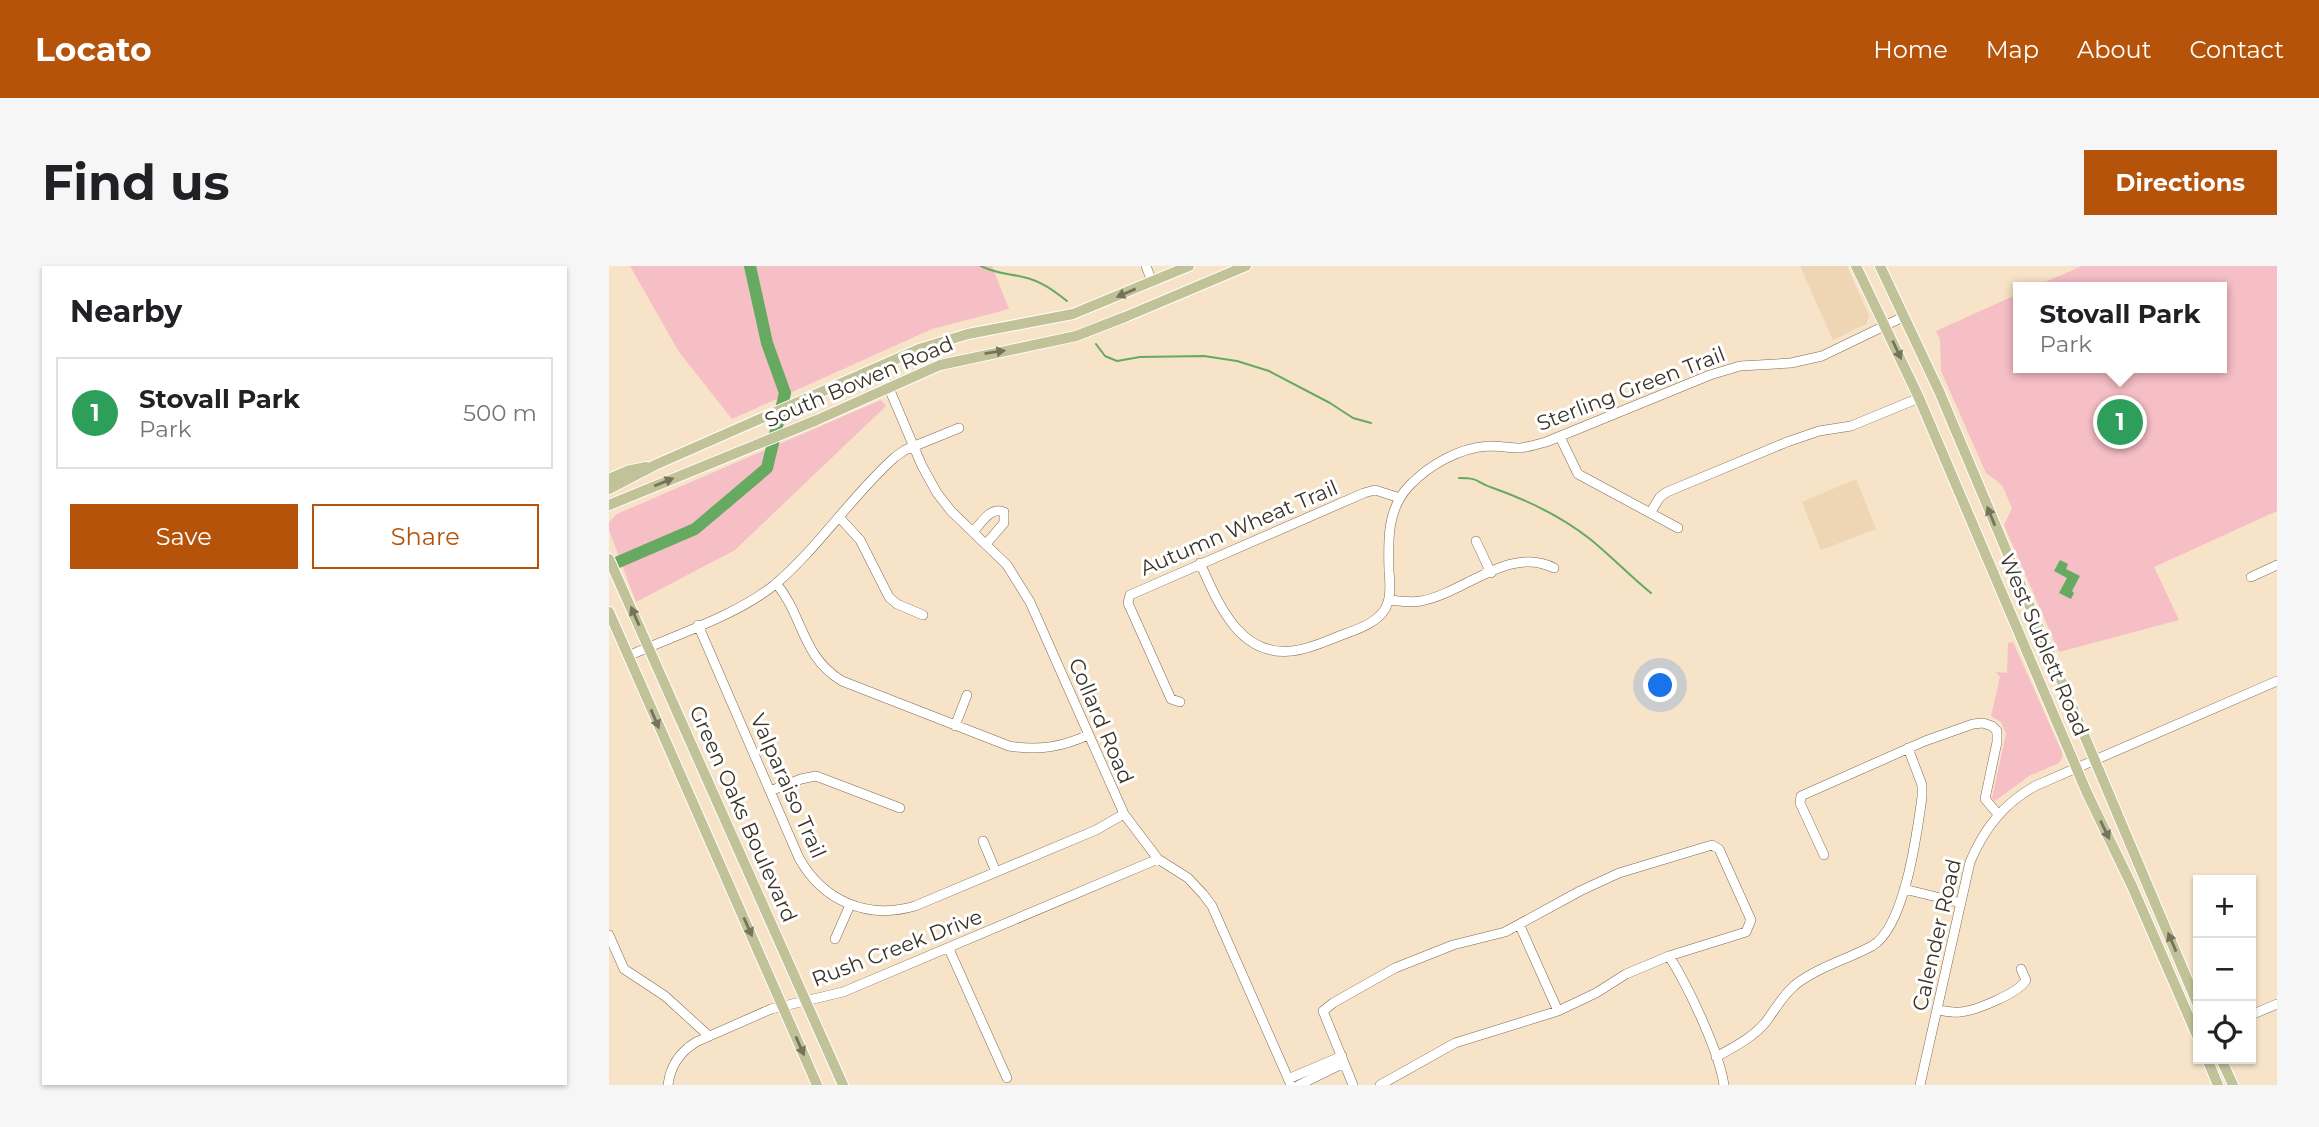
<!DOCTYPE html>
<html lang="en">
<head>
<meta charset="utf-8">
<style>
	:root { --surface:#fff; --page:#f6f6f6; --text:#202124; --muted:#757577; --line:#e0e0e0; --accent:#b45309 }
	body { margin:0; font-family:Montserrat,sans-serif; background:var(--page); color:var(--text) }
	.controls { position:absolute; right:21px; bottom:21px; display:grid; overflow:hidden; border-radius:0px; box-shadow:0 2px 5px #0004 }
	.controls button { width:63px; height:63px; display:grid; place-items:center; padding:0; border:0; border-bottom:2px solid var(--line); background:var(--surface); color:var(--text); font:35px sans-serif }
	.you { position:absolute; left:1052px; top:420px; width:24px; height:24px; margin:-18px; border:5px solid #fff; border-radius:50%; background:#1a73e8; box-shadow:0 0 0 10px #1a73e833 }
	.badge { display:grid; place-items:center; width:46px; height:46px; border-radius:50%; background:var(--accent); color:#fff; font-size:23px; font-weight:700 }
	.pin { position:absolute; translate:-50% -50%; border:4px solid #fff; box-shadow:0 2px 7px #0006 }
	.popup { position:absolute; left:1404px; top:16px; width:214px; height:91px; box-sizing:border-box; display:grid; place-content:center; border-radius:0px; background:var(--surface); filter:drop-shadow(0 2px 5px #0005); font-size:23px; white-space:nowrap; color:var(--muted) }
	.popup b { font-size:26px; color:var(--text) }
	.popup::after { content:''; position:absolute; left:50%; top:100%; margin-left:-14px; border:14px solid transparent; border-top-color:var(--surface) }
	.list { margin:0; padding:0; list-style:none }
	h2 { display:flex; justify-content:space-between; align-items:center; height:91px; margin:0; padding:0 28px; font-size:30px }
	h2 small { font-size:23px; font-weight:400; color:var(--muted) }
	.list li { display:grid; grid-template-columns:46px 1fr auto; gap:21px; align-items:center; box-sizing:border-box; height:112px; margin:0 14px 14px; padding:0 14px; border:2px solid var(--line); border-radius:0px }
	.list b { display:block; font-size:26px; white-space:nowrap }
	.list p { margin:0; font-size:23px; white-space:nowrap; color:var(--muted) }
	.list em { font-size:23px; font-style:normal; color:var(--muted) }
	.actions { display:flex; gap:14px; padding:21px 28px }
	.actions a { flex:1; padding:16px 0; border:2px solid var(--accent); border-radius:0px; text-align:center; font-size:24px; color:var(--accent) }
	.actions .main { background:var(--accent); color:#fff }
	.icon { flex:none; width:38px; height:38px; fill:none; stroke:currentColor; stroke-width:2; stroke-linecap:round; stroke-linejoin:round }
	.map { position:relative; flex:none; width:1668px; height:819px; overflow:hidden; border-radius:0px }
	header { display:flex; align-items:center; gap:42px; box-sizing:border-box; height:98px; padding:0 35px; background:var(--accent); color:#fff }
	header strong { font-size:33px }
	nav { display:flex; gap:38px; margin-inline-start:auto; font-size:24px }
	.intro { display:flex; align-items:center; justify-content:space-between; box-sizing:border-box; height:168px; padding:0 42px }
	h1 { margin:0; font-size:49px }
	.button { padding:18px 32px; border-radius:0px; background:var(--accent); color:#fff; font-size:24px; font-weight:700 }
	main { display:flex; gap:42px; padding:0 42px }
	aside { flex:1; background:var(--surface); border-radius:0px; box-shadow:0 2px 5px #0004 }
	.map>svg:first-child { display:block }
	.built { fill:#eed6b4 }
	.green { fill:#f6bec5 }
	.water { fill:#66aa62 }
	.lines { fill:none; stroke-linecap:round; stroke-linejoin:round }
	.stream { stroke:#66aa62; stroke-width:2 }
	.river { stroke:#66aa62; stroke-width:12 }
	.minor-casing { stroke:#7c6b52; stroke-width:10 }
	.major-casing { stroke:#fff; stroke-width:12 }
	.minor { stroke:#fff; stroke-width:9 }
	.major { stroke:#c1c297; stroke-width:10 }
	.oneway { fill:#77735a }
	.labels { text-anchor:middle; stroke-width:6; stroke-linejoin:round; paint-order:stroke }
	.street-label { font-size:21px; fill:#3a3328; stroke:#fff }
</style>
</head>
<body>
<header>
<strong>Locato</strong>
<nav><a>Home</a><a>Map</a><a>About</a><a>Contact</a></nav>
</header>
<div class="intro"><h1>Find us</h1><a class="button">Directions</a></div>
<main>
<aside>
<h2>Nearby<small></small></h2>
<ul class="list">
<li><span class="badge" style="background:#2e9e5b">1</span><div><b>Stovall Park</b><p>Park</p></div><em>500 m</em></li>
</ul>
<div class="actions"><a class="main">Save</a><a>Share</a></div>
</aside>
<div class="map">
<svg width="1668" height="819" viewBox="0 0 1668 819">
	<rect width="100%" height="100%" fill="#f7e3c7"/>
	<path class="built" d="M 1191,0 L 1238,0 L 1260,50 L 1257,58 L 1224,74 Z
		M 1247,213 L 1267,263 L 1212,284 L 1193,236 Z"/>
	<path class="green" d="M 21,0 L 383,0 L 400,43 L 323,63 L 123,153 L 70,86 Z
		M 1473,0 L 1668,0 L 1668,245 L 1545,301 L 1570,354 L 1450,386 L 1395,259 L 1403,242 L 1393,219 L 1377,207 L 1332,105 L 1331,74 L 1327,65 L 1409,28 L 1410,102 L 1612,102 L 1612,21 L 1425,21 Z
		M 272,134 L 277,140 L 126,284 L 27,336 L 0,264 L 0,256 L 8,248 Z
		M 1404,376 L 1453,486 L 1453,492 L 1450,497 L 1420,510 L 1386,535 L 1383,532 L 1397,468 L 1392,456 L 1382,450 L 1391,411 L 1387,406 L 1398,407 L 1399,377 Z"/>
	<path class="water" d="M 1451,294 L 1459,298 L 1457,303 L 1471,310 L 1463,325 L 1465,327 L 1462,333 L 1450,327 L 1458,312 L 1445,305 Z"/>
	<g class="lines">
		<path class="stream" d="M 372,0 C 388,8 398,7 414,11 C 432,15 444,24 458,35
			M 487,78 L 496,90 L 508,95 L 531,91 L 595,90 L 628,95 L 660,105 L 721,137 L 744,152 L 762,157
			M 850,212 C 872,212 866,216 884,222 C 918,234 953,251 981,273 C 1002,290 1021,310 1042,327"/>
		<path class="river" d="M 0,300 L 86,263 L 158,202 L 176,127 L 158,77 L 141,0"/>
		<defs>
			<path id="minor" d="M 537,0 L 543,16
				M 271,101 L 313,200 L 328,227 L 342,245 L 398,299 L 421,336 L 515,548 L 549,593 L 579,612 L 594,628 L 603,640 L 682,819
				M 951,171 L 969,208 L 1069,262
				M 1041,247 L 1051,231 L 1058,226 L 1178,176 L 1210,165 L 1242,160 L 1310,132
				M 230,251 L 251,274 L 280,331 L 288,338 L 314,349
				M 364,266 C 372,257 382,240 395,246 L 395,257 L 377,278
				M 867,275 L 882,307
				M 591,297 C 609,337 630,391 683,385 C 701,383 717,375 733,369 C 750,363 774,355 779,336 C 782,326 781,315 780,305 C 779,275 778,243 800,220 C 820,199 850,182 879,180 C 890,180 901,182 911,182 C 920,181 929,178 937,176 L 1101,109 L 1131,100 L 1182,97 L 1213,90 L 1294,51
				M 1642,311 L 1668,299
				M 167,317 C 195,351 192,390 233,415 L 400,480 C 429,485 453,481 479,469
				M 780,334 C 790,335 802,337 812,335 C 856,327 900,279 945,302
				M 89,359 L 190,592 C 214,635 258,654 306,640 L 487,564 L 515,548
				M 19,390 C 64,370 126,350 164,320 C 209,283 242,230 286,191 L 296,184 L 350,162
				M 571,436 L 562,433 L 519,337 L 521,329 L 755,227 L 766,224 L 791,232
				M 346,460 L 358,429
				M 161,525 L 192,513 L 207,510 L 291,542
				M 374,575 L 387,606
				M 1215,589 L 1191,537 L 1192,530 L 1316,475 L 1364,458 L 1374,457 L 1383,460 L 1388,465 L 1388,476 L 1376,533 L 1389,548
				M 1295,623 L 1352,637
				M 911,660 L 949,745
				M 0,669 L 15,703 L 56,730 L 100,770
				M 226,673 L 241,639
				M 340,683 L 398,812
				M 1060,690 C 1079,720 1110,785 1115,819
				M 1329,744 C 1336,745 1344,747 1351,746 C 1366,745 1410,727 1417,714 L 1412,703
				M 1642,749 L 1668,738
				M 1107,791 C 1125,781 1143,772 1156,757 C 1166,744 1173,730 1186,719 C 1209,701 1237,694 1263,680 C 1296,661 1308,567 1313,531 L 1313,519 L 1299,482
				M 679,813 L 733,790
				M 59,819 C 61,801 71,786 87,776 L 162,743 L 234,726 L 549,593
				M 690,819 L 735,797
				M 744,819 L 714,745 L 724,737 L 786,702 L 844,679 L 896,666 L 971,625 L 1010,607 L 1103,579 L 1110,583 L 1142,654 L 1137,666 L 1060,690 L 1017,708 L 987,727 L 949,745 L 846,777 L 771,819
				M 1311,819 L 1361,596 C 1375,563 1394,538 1426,520 L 1668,415"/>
			<path id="major" d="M 1247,0 L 1310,132 L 1478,527 L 1523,620 L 1589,772
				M 1271,0 L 1330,125 L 1589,739
				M 0,213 L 18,205 L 37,201
				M 0,223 L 46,199 L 310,83 L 359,68 L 464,48 L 580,0
				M 0,239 L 208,154 L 331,99 L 467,70 L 516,51 L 637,0
				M 0,293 L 234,819
				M 0,346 L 208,819
				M 1598,793 L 1609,819
				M 1612,793 L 1624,819"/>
		</defs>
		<use href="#minor" class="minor-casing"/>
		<use href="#major" class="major-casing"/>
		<use href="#minor" class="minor"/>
		<use href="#major" class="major"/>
	</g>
	<defs><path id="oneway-solid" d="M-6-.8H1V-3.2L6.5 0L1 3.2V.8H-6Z" transform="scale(1.75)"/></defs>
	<g class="oneway">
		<use href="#oneway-solid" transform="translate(517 27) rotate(157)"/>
		<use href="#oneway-solid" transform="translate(1288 84) rotate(65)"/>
		<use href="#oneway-solid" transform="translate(386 86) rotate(-9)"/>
		<use href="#oneway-solid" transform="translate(55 216) rotate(-22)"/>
		<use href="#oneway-solid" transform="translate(1382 250) rotate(-112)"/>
		<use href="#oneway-solid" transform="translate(26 350) rotate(-114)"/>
		<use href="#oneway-solid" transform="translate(46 453) rotate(67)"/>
		<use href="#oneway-solid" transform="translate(1496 564) rotate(64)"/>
		<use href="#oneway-solid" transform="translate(139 661) rotate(66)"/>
		<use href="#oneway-solid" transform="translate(1563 676) rotate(-113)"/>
		<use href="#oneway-solid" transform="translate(191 780) rotate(66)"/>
	</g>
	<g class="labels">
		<g class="street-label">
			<text transform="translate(250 116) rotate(-23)" y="7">South Bowen Road</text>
			<text transform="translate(1022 123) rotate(-21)" y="7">Sterling Green Trail</text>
			<text transform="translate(630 262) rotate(-23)" y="7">Autumn Wheat Trail</text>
			<text transform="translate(1435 379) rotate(67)" y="7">West Sublett Road</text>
			<text transform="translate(492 455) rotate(67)" y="7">Collard Road</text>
			<text transform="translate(179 520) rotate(66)" y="7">Valparaiso Trail</text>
			<text transform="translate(134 548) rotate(66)" y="7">Green Oaks Boulevard</text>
			<text transform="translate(1328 669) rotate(-77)" y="7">Calender Road</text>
			<text transform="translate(288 682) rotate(-21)" y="7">Rush Creek Drive</text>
		</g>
	</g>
</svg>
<div class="controls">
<button>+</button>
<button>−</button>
<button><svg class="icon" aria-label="locate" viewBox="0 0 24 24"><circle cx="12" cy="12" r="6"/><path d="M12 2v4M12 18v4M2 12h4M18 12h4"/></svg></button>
</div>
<div class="you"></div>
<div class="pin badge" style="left:1511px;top:156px;background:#2e9e5b">1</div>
<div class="popup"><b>Stovall Park</b>Park</div>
</div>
</main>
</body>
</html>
